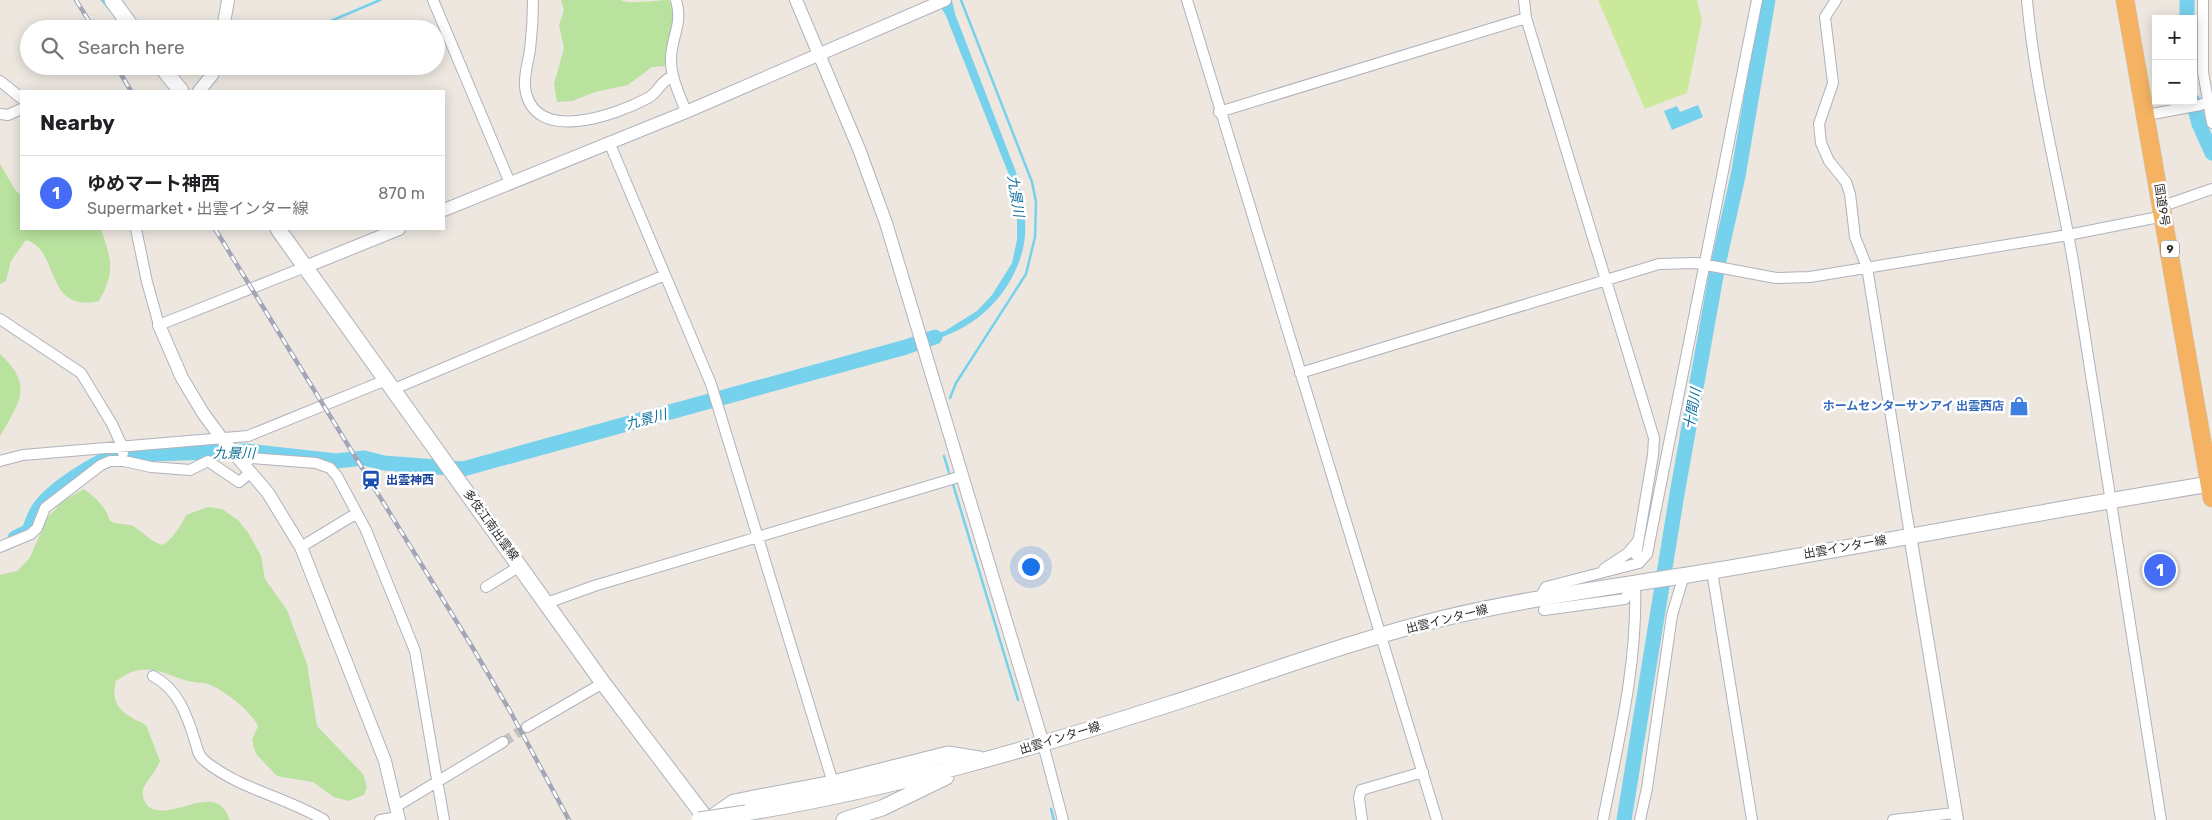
<!DOCTYPE html>
<html lang="en">
<head>
<meta charset="utf-8">
<style>
	:root { --surface:#fff; --page:#f2f2f2; --text:#202124; --muted:#757577; --line:#e0e0e0; --accent:#456cf5 }
	body { margin:0; font-family:Rubik,"Noto Sans JP",sans-serif; background:var(--page); color:var(--text) }
	.controls { position:absolute; right:15px; top:15px; display:grid; overflow:hidden; border-radius:0px; box-shadow:0 2px 12px #0003 }
	.controls button { width:45px; height:45px; display:grid; place-items:center; padding:0; border:0; border-bottom:1px solid var(--line); background:var(--surface); color:var(--text); font:25px sans-serif }
	.you { position:absolute; left:1030px; top:566px; width:18px; height:18px; margin:-12px; border:4px solid #fff; border-radius:50%; background:#1a73e8; box-shadow:0 0 0 8px #1a73e833 }
	.badge { display:grid; place-items:center; width:32px; height:32px; border-radius:50%; background:var(--accent); color:#fff; font-size:16px; font-weight:700 }
	.pin { position:absolute; translate:-50% -50%; border:2px solid #fff; box-shadow:0 1px 5px #0006 }
	.list { margin:0; padding:0; list-style:none }
	h2 { display:flex; justify-content:space-between; align-items:center; height:65px; margin:0; padding:0 20px; font-size:21px }
	h2 small { font-size:16px; font-weight:400; color:var(--muted) }
	.list li { display:grid; grid-template-columns:32px 1fr auto; gap:15px; align-items:center; box-sizing:border-box; height:75px; padding:0 20px; border-top:1px solid var(--line) }
	.list b { display:block; font-size:19px; white-space:nowrap }
	.list p { margin:0; font-size:16px; white-space:nowrap; color:var(--muted) }
	.list em { font-size:16px; font-style:normal; color:var(--muted) }
	.icon { flex:none; width:28px; height:28px; fill:none; stroke:currentColor; stroke-width:2; stroke-linecap:round; stroke-linejoin:round }
	.map { position:relative; flex:none; width:2212px; height:820px; overflow:hidden }
	.search { position:absolute; background:var(--surface); box-shadow:0 2px 12px #0003; left:20px; top:20px; width:425px; height:55px; display:flex; align-items:center; gap:12px; box-sizing:border-box; padding:0 18px; border-radius:28px; color:var(--muted); font-size:19px }
	.panel { position:absolute; background:var(--surface); box-shadow:0 2px 12px #0003; left:20px; top:90px; width:425px; height:140px; border-radius:0px }
	.map>svg:first-child { display:block }
	.green { fill:#b8e29e }
	.pitch { fill:#cae99a }
	.water { fill:#76d1ec }
	.lines { fill:none; stroke-linecap:round; stroke-linejoin:round }
	.stream { stroke:#76d1ec; stroke-width:2.5 }
	.river { stroke:#76d1ec; stroke-width:15 }
	.minor-tunnel { stroke:#c7c2bc; stroke-width:10; stroke-dasharray:10 5; stroke-linecap:butt }
	.minor-casing { stroke:#b0b2bc; stroke-width:12 }
	.tertiary-casing { stroke:#b0b2bc; stroke-width:14 }
	.secondary-casing { stroke:#b0b2bc; stroke-width:17 }
	.trunk-casing { stroke:#c8c8c8; stroke-width:19 }
	.minor { stroke:#fff; stroke-width:10 }
	.tertiary { stroke:#fff; stroke-width:12 }
	.secondary { stroke:#fff; stroke-width:15 }
	.trunk { stroke:#f4b262; stroke-width:18 }
	.rail-casing { stroke:#a2a6b6; stroke-width:4.5 }
	.rail { stroke:#fff; stroke-width:2.5; stroke-dasharray:8; stroke-linecap:butt }
	.secondary-bridge-casing { stroke:#b0b2bc; stroke-width:17; stroke-linecap:butt }
	.secondary-bridge { stroke:#fff; stroke-width:15 }
	.labels { text-anchor:middle; stroke-width:5; stroke-linejoin:round; paint-order:stroke }
	.shield { fill:#fff; stroke:#6c6c6c; stroke-width:1 }
	.shield-label { font-size:11px; font-weight:bold; fill:#2d2d2d }
	.street-label { font-size:12px; fill:#2d2d2d; stroke:#fff }
	.shop-label { font-size:12px; font-weight:bold; fill:#366cbe; stroke:#fff; text-anchor:end }
	.transit-label { font-size:12px; font-weight:bold; fill:#164399; stroke:#fff; text-anchor:start }
	.water-label { font-size:14px; font-style:italic; fill:#11719c; stroke:#fff }
</style>
</head>
<body>
<div class="map">
<svg width="2212" height="820" viewBox="0 0 2212 820">
	<rect width="100%" height="100%" fill="#ede7e0"/>
	<path class="green" d="M 561,0 L 621,0 C 628,5 658,0 669,0 L 677,17 L 665,66 L 652,67 L 628,85 L 595,92 L 572,101 L 557,102 L 554,84 L 564,48 L 559,25 L 564,10 Z
		M 0,164 L 15,190 L 21,195 L 21,229 L 101,229 C 111,260 116,270 99,301 C 43,313 61,250 26,240 L 11,261 L 6,281 L 0,284 Z
		M 0,354 C 34,386 20,401 0,436 Z
		M 84,489 C 95,497 106,507 110,521 C 118,525 125,523 133,526 C 143,532 152,543 163,545 C 174,537 180,527 186,515 L 208,507 L 222,509 L 238,520 L 249,534 L 261,556 L 265,579 L 287,610 L 307,664 L 317,726 L 363,774 L 367,787 L 364,795 L 348,801 L 334,797 L 313,782 L 277,776 L 256,754 L 252,740 L 258,726 C 251,711 224,690 208,684 C 201,682 193,683 185,680 C 171,676 156,667 140,670 C 131,671 124,676 116,681 C 109,707 125,715 146,725 L 160,761 C 156,771 149,778 144,787 C 141,794 143,799 147,805 C 162,820 191,800 212,802 C 223,803 226,812 230,820 L 0,820 L 0,575 L 17,571 L 29,559 L 48,517 L 63,501 Z"/>
	<path class="pitch" d="M 1598,0 L 1697,0 L 1702,20 L 1687,93 L 1645,109 Z"/>
	<path class="water" d="M 937,0 L 952,0 L 955,14 L 1016,172 C 1023,199 1030,229 1021,256 C 1007,300 972,330 929,341 L 927,336 L 945,331 L 977,311 L 992,295 L 1012,263 L 1017,240 L 1017,204 L 1013,185 L 946,16 Z
		M 1698,105 L 1703,117 L 1672,130 L 1664,111 L 1677,106 L 1680,112 Z"/>
	<g class="lines">
		<path class="stream" d="M 102,0 L 111,11
			M 312,29 L 380,0
			M 950,398 L 956,383 L 1026,274 L 1035,237 L 1036,202 L 1032,182 L 961,0
			M 944,456 L 950,476
			M 952,481 L 1018,700
			M 1051,809 L 1054,820"/>
		<path class="river" d="M 2187,0 L 2187,19
			M 2193,101 L 2199,124 L 2212,153
			M 15,538 L 29,531 C 32,523 35,513 40,507 C 54,488 95,462 117,455 L 246,451 L 336,461 L 364,458 L 384,463 L 463,469 L 906,347 L 935,337
			M 1624,820 L 1677,494 L 1718,265 L 1738,176 L 1768,0"/>
		<path class="minor-tunnel" d="M 503,742 L 527,727"/>
		<defs>
			<path id="minor" d="M 433,0 L 510,183
				M 533,0 C 533,16 532,33 530,50 C 528,62 524,75 525,87 C 532,146 616,115 648,98 C 658,93 661,80 673,76
				M 676,0 C 683,24 672,35 671,58 C 670,76 680,95 686,112
				M 1187,0 L 1437,820
				M 1524,0 L 1526,18 L 1654,438 L 1653,455 L 1636,555
				M 1836,0 L 1825,17 L 1833,83 L 1819,124 L 1821,143 L 1829,161 L 1846,182 L 1850,194 L 1855,237 L 1867,267 L 1910,535
				M 2027,0 C 2035,90 2059,178 2074,267 C 2104,451 2131,636 2161,820
				M 2203,0 L 2203,72 L 2212,123
				M 0,81 L 21,98
				M 1219,112 L 1526,18
				M 0,114 L 8,115 L 21,109
				M 2147,115 L 2200,105 L 2211,100
				M 609,142 L 711,384 L 833,783
				M 2163,206 L 2212,189
				M 136,229 L 147,282 L 159,325 L 305,267
				M 0,319 L 81,373 L 112,424 L 123,448 L 123,453
				M 1300,373 L 1659,264 L 1696,263 L 1776,278 L 1810,277 L 2068,235 L 2164,216
				M 394,389 L 665,275
				M 0,461 L 23,455 L 248,436 L 386,380
				M 242,463 L 252,458 L 316,463 L 330,468 L 337,476 L 366,530 L 415,651 L 444,820
				M 0,547 L 31,534 L 37,528 L 45,508 L 101,465 L 110,461 L 124,461 L 151,467 L 190,470 L 208,461 L 239,482 L 250,473
				M 301,547 L 357,513
				M 1604,569 L 1628,553 L 1637,542
				M 1712,571 L 1752,820
				M 486,587 L 520,566
				M 1543,592 L 1546,587 L 1639,563 L 1647,554 L 1757,0
				M 547,603 L 594,586 L 962,476
				M 1544,610 L 1625,599 L 1628,593
				M 153,676 C 178,689 187,715 195,741 C 197,748 198,756 205,761 C 239,789 286,797 324,820
				M 527,727 L 603,683
				M 1043,744 L 1063,820
				M 397,806 L 503,742
				M 380,820 L 399,817
				M 1362,820 L 1359,798 L 1361,790 L 1423,772
				M 1603,820 C 1618,743 1638,663 1635,584
				M 1640,820 L 1647,788 L 1672,615 L 1684,575
				M 1893,820 L 1955,813"/>
			<path id="tertiary" d="M 796,0 L 859,149 L 886,223 L 1043,744
				M 223,29 L 228,0
				M 199,91 L 212,75 L 215,66
				M 444,210 L 686,112 L 945,0
				M 305,267 L 399,229
				M 159,325 L 182,378 L 203,413 L 222,439 L 268,493 L 301,547 L 385,761 L 399,820
				M 1910,535 L 1957,820"/>
			<path id="secondary" d="M 112,0 L 133,29
				M 161,66 L 181,91
				M 278,229 L 603,683 L 707,820
				M 746,813 C 891,789 1031,749 1170,704 C 1261,675 1351,641 1444,618 C 1532,597 1622,586 1712,571 C 1878,543 2044,511 2210,484
				M 708,820 L 734,802 L 833,783 L 948,754 L 979,759
				M 844,820 L 882,808 L 946,777"/>
			<path id="trunk" d="M 2125,0 L 2212,498"/>
		</defs>
		<use href="#minor" class="minor-casing"/>
		<use href="#tertiary" class="tertiary-casing"/>
		<use href="#secondary" class="secondary-casing"/>
		<use href="#trunk" class="trunk-casing"/>
		<use href="#minor" class="minor"/>
		<use href="#tertiary" class="tertiary"/>
		<use href="#secondary" class="secondary"/>
		<use href="#trunk" class="trunk"/>
		<defs>
			<path id="rail" d="M 76,0 L 94,29
				M 116,66 L 131,91
				M 215,229 L 471,645 L 510,711 L 569,820"/>
		</defs>
		<use href="#rail" class="rail-casing"/>
		<use href="#rail" class="rail"/>
		<defs>
			<path id="secondary-bridge" d="M 699,820 L 746,813"/>
		</defs>
		<use href="#secondary-bridge" class="secondary-bridge-casing"/>
		<use href="#secondary-bridge" class="secondary-bridge"/>
	</g>
	<defs>
		<symbol id="shop-bare" viewBox="-9 -9 18 18"><path d="M-5-2.5h2.3a2.7 3.5 0 0 1 5.4 0H5L5.5 6h-11ZM-1.5-2.5h3a1.5 2.3 0 0 0-3 0Z" fill="#3f7fe0" stroke="#fff" stroke-width="2.5" paint-order="stroke"/></symbol>
		<symbol id="station-bare" viewBox="-9 -9 18 18"><path d="M-3-6H3Q5-6 5-4V2Q5 4 3 4L4.5 6H3L1.5 4h-3L-3 6H-4.5L-3 4Q-5 4-5 2V-4Q-5-6-3-6ZM-3.5-4v3h7v-3ZM-3.5 1v1.5H-2V1ZM2 1v1.5H3.5V1Z" fill="#1a4fb4" stroke="#fff" stroke-width="2.5" paint-order="stroke"/></symbol>
	</defs>
	<g fill-rule="evenodd">
		<use href="#shop-bare" x="2005" y="392" width="28" height="28"/>
		<use href="#station-bare" x="357" y="466" width="28" height="28"/>
	</g>
	<g class="labels">
		<rect class="shield" x="2161" y="240.5" width="18" height="17" rx="4"/>
		<g class="shield-label">
			<text x="2170" y="253">9</text>
		</g>
		<g class="street-label">
			<text transform="translate(2162 205) rotate(81)" y="4">国道9号</text>
			<text transform="translate(491 525) rotate(54)" y="4">多伎江南出雲線</text>
			<text transform="translate(1845 547) rotate(-10)" y="4">出雲インター線</text>
			<text transform="translate(1447 619) rotate(-14)" y="4">出雲インター線</text>
			<text transform="translate(1060 738) rotate(-17)" y="4">出雲インター線</text>
		</g>
		<g class="shop-label">
			<text x="2004" y="410">ホームセンターサンアイ 出雲西店</text>
		</g>
		<g class="transit-label">
			<text x="386" y="484">出雲神西</text>
		</g>
		<g class="water-label">
			<text transform="translate(1016 196) rotate(81)" y="5">九景川</text>
			<text transform="translate(1692 409) rotate(-80)" y="5">十間川</text>
			<text transform="translate(646 419) rotate(-15)" y="5">九景川</text>
			<text transform="translate(234 453) rotate(1)" y="5">九景川</text>
		</g>
	</g>
</svg>
<div class="controls">
<button>+</button>
<button>−</button>
</div>
<div class="you"></div>
<div class="pin badge" style="left:2160px;top:570px">1</div>
<div class="search"><svg class="icon" aria-label="search" viewBox="0 0 24 24"><circle cx="10" cy="10" r="6"/><path d="M15 15l6 6"/></svg>Search here</div>
<section class="panel">
<h2>Nearby<small></small></h2>
<ul class="list">
<li><span class="badge">1</span><div><b>ゆめマート神西</b><p>Supermarket · 出雲インター線</p></div><em>870 m</em></li>
</ul>
</section>
</div>
</body>
</html>
